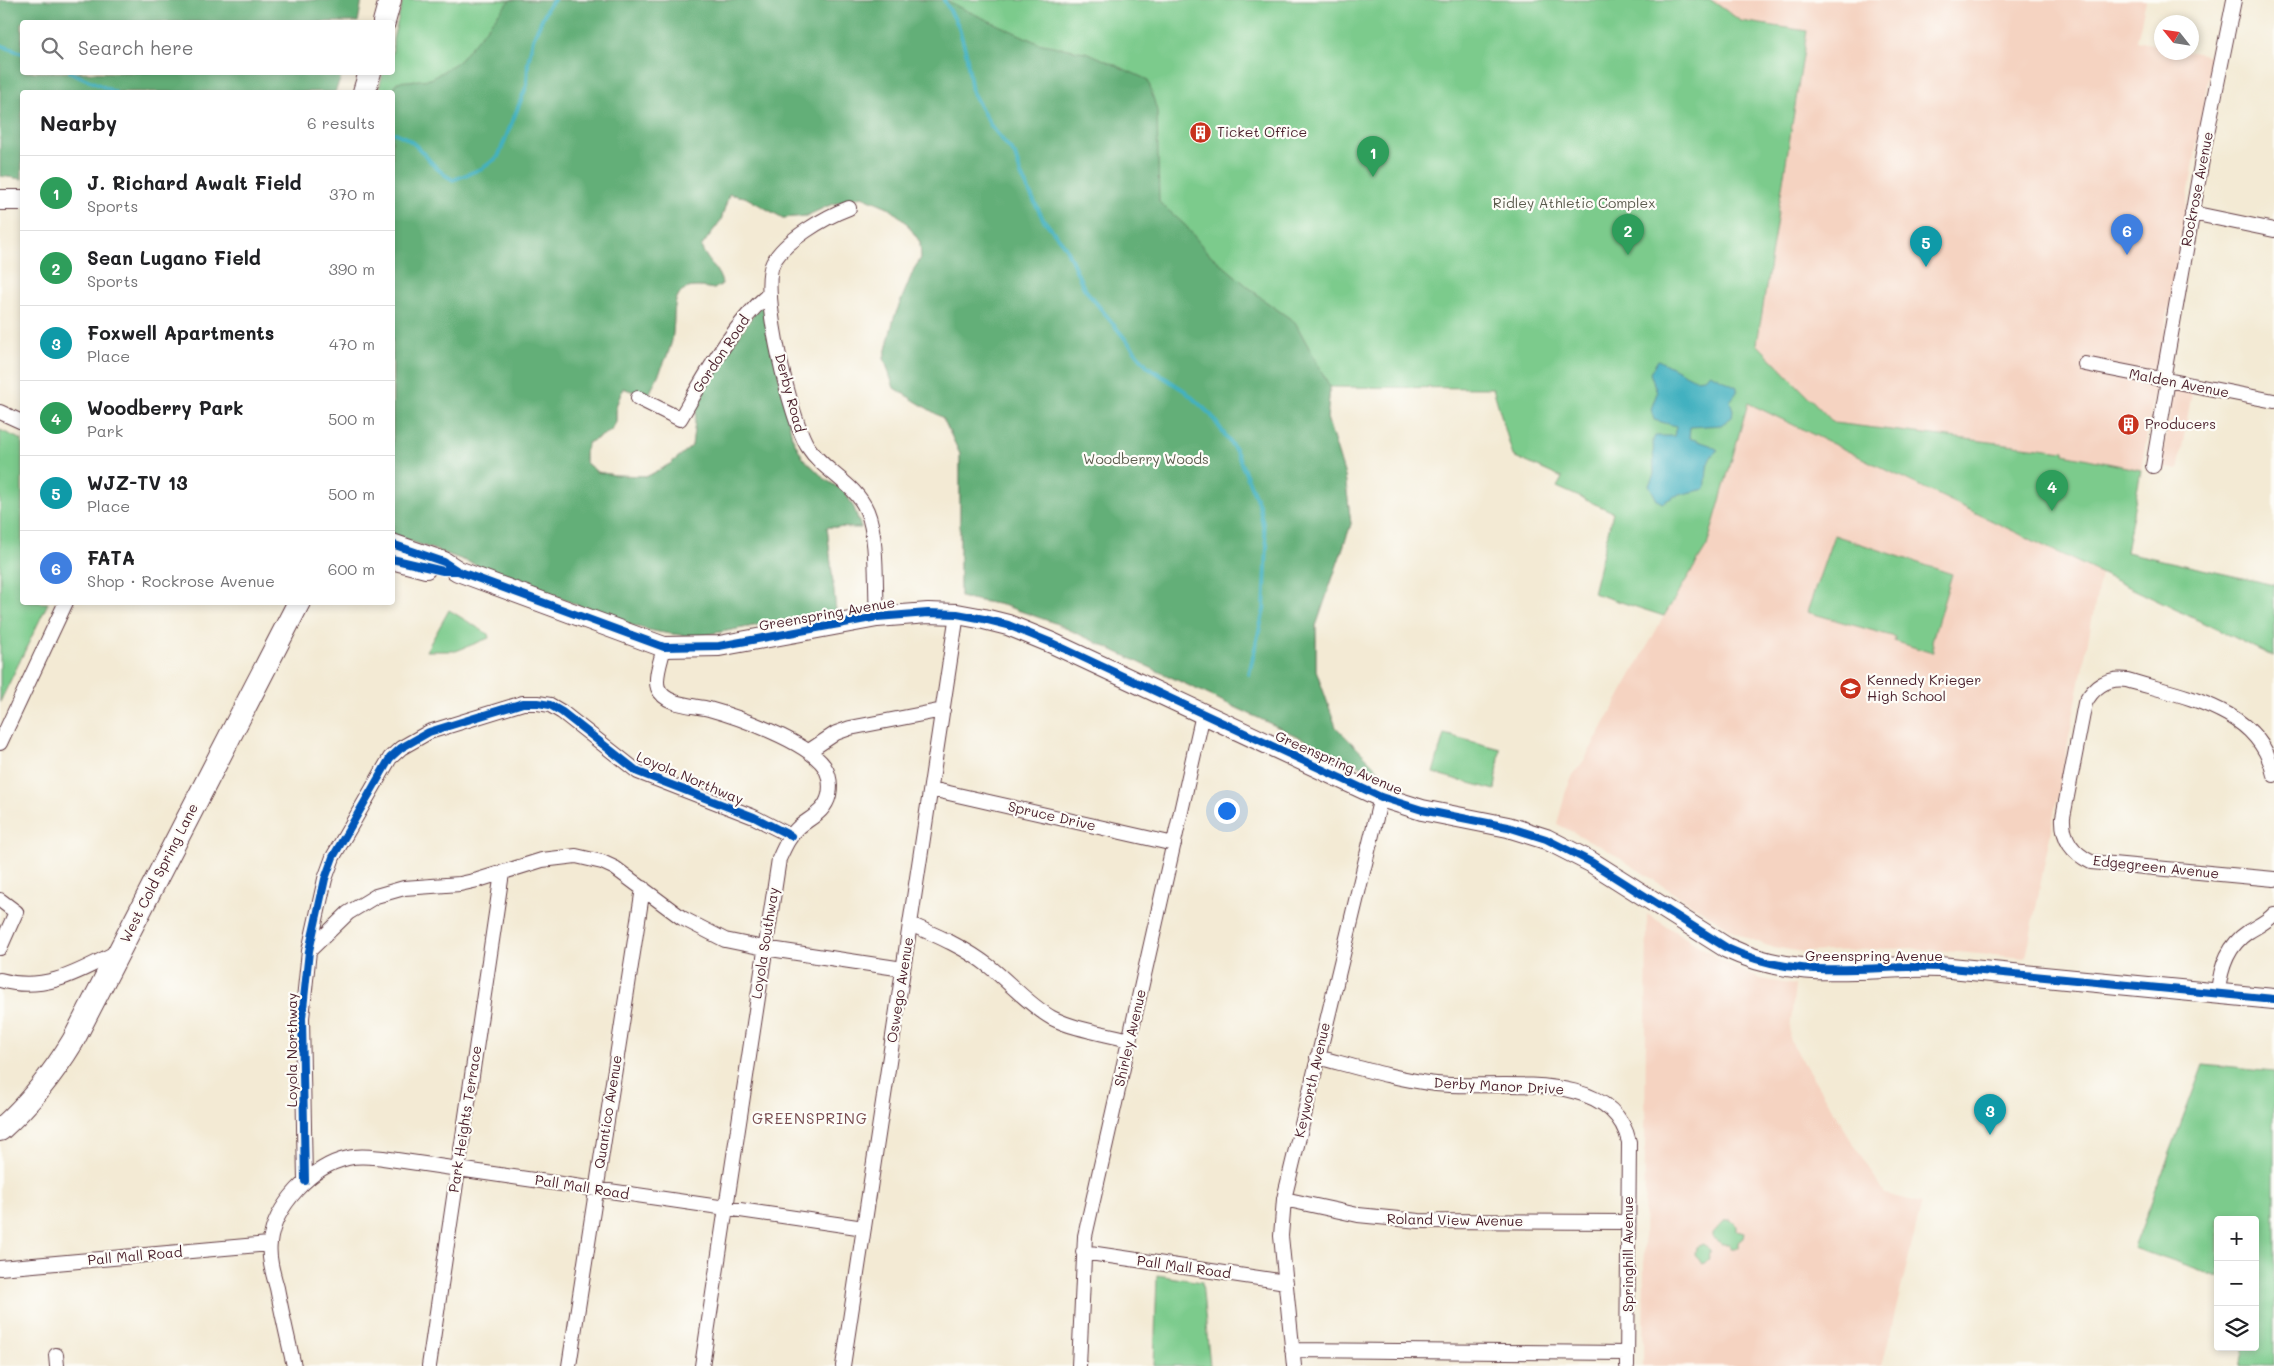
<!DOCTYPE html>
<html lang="en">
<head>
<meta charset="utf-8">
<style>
	:root { --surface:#fff; --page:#f6f6f6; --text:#202124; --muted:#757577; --line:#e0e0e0; --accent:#c8321e }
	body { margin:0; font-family:Mali,sans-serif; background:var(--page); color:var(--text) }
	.controls { position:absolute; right:15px; bottom:15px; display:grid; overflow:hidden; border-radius:5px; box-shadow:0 2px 8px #0003 }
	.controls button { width:45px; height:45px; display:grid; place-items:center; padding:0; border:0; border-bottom:1px solid var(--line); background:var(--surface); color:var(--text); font:25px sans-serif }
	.compass { position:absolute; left:2154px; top:15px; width:45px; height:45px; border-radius:50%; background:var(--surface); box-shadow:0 2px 8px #0003; rotate:300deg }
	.you { position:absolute; left:1226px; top:810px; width:18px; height:18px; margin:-12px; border:4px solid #fff; border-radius:50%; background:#1a73e8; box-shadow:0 0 0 8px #1a73e833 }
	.badge { display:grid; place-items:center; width:32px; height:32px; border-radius:50%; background:var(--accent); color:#fff; font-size:16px; font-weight:700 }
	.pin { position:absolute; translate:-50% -41px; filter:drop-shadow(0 1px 2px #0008) }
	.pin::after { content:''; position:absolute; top:26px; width:18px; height:15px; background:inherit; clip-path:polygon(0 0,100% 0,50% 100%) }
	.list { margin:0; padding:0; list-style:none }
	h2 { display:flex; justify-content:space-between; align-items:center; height:65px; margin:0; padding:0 20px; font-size:21px }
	h2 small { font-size:16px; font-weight:400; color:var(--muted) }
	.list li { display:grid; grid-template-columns:32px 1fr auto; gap:15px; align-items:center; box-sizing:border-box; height:75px; padding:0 20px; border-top:1px solid var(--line) }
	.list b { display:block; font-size:19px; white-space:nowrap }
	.list p { margin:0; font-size:16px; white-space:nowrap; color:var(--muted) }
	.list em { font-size:16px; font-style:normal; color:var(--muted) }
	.icon { flex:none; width:28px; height:28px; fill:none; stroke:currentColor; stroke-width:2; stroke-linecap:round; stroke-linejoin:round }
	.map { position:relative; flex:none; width:2274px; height:1366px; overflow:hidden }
	.search { position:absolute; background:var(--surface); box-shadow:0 2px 8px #0003; left:20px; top:20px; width:375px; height:55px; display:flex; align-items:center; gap:12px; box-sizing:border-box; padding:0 18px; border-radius:5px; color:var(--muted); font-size:19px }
	.panel { position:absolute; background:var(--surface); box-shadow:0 2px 8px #0003; left:20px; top:90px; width:375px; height:515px; border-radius:5px }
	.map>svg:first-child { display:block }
	.built { fill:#f5d3c1 }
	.green { fill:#7bcb8c; stroke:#62755c }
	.forest { fill:#64af78; stroke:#576752 }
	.water { fill:#43b1c0; stroke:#466876 }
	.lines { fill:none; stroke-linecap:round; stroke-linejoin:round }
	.stream { stroke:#43b1c0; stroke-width:4 }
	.street-casing { stroke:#633d44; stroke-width:16 }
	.secondary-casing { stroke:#633d44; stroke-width:22 }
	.primary-casing { stroke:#633d44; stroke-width:24 }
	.street { stroke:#fff; stroke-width:14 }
	.secondary { stroke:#fff; stroke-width:20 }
	.primary { stroke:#fff; stroke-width:22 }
	.cycleway-casing { stroke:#fdfcf7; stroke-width:11 }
	.cycleway { stroke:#0057b8; stroke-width:8 }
	.labels { text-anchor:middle; stroke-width:4.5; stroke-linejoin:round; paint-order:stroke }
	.poi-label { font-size:14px; fill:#4a1f2b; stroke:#fdfcf7; text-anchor:start }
	.street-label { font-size:14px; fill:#4a1f2b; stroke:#fdfcf7 }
	.park-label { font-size:14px; fill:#5b5b4d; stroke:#fdfcf7 }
	.neighbourhood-label { font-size:15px; letter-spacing:1px; fill:#794c4f; stroke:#fdfcf7 }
</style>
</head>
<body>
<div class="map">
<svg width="2274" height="1366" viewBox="0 0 2274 1366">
	<rect width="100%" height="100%" fill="#fdfcf7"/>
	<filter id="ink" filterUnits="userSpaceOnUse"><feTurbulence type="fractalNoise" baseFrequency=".02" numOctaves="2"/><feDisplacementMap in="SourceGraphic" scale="10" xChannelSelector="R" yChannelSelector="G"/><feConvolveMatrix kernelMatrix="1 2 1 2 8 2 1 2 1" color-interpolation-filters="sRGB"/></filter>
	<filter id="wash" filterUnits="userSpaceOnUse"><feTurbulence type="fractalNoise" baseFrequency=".0096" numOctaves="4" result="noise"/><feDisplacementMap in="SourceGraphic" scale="20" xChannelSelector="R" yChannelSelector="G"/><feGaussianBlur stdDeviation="1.12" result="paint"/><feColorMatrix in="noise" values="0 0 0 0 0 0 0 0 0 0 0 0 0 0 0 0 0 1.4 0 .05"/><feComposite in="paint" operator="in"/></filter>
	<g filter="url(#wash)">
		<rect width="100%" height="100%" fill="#f3ead4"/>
		<path class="built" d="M 1711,0 L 2146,0 L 2137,41 L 2161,46 L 2162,52 L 2192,52 L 2212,56 L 2141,470 L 2064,454 L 2064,451 L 1834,423 L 1757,344 L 1807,31 L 1741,21 Z
			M 2175,382 L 2193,386 L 2178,470 L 2162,467 L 2161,464 Z
			M 1747,403 L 2101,574 L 2026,958 L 1912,948 L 1803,952 L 1768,946 L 1736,933 L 1604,848 L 1557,824 L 1566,791 L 1573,775 L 1585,759 L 1664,616 L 1707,546 Z
			M 1647,914 L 1733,967 L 1761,979 L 1795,985 L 1789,1039 L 1885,1194 L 1922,1203 L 1882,1366 L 1643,1366 Z"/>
		<path class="green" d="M 403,0 L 1711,0 L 1741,21 L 1807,31 L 1757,344 L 1834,423 L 2064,451 L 2064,454 L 2141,470 L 2126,552 L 2274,585 L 2274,657 L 1748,403 L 1707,546 L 1664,616 L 1593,593 L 1613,512 L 1557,487 L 1562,478 L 1513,456 L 1493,388 L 1330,387 L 1327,418 L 1345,476 L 1351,524 L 1316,626 L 1316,670 L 1336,727 L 1387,778 L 1055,623 L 1003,605 L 960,597 L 960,454 L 943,418 L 894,388 L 884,358 L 894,318 L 914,269 L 921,258 L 920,242 L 905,221 L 888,207 L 862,196 L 830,205 L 806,216 L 783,218 L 745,197 L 729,194 L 721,220 L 701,247 C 707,261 720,271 722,284 L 714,289 C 662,278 679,313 671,344 C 666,362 655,380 648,397 L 623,388 L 616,406 L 616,422 L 611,431 L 588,443 L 585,452 L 585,462 L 597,472 L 614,475 L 648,476 L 670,464 L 692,446 L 697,406 L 773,348 L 792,437 L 803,458 L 825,479 L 845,492 L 854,508 L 861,528 L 827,527 L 836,611 L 704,635 C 643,639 585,607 529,585 C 484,567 439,551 393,535 L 392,92 L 378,92 L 383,73 L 392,72 L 393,39 Z
			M 0,430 L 22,440 L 22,602 L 48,603 L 0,702 Z
			M 1834,535 L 1952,574 L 1932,641 L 1934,652 L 1929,652 L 1894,641 L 1895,637 L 1807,612 Z
			M 449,610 L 488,634 L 489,638 L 456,651 L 426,651 Z
			M 1444,734 L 1500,749 L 1495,790 L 1433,773 Z
			M 2203,1065 L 2274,1072 L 2274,1366 L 2240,1366 L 2244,1347 L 2255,1347 L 2255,1305 L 2259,1291 L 2255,1289 L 2255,1220 L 2218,1220 L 2218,1277 L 2134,1248 Z
			M 1725,1220 L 1731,1220 L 1737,1226 L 1737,1231 L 1744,1233 L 1743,1238 L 1738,1242 L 1738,1248 L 1730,1248 L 1730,1244 L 1722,1244 L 1713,1238 L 1713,1233 Z
			M 1703,1244 L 1711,1251 L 1708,1261 L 1702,1264 L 1695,1254 L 1696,1247 Z
			M 1157,1275 L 1202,1282 L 1210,1366 L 1154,1366 Z"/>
		<path class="forest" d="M 0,0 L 362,0 L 358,22 L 22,22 L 22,72 L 343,73 L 335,92 L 22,92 L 22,179 L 0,176 Z
			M 510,0 L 948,0 L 950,3 L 1038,43 L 1089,53 L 1148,80 L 1157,111 L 1159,202 L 1185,225 L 1207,252 L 1265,301 L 1295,322 L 1330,387 L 1327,418 L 1345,476 L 1351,524 L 1316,626 L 1316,670 L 1336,727 L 1387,778 L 1055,623 L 1003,605 L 960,597 L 960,454 L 943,418 L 894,388 L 884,358 L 894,318 L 914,269 L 921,258 L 920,242 L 905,221 L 888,207 L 862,196 L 830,205 L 806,216 L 783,218 L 745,197 L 729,194 L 721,220 L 701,247 C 707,261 720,271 722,284 L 714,289 C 662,278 679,313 671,344 C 666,362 655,380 648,397 L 623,388 L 616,406 L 616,422 L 611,431 L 588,443 L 585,452 L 585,462 L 597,472 L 614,475 L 648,476 L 670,464 L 692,446 L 697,406 L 707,382 L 759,307 L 764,305 L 792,437 L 803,458 L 825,479 L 845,492 L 854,508 L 861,528 L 827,527 L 836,611 L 704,635 C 643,639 585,607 529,585 C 484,567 439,551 393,535 L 392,92 L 397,82 L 431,79 L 459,61 Z"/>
		<path class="water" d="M 1658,360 L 1695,379 L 1704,378 L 1710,373 L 1737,387 L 1737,392 L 1730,401 L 1733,410 L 1732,417 L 1721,425 L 1690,427 L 1689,438 L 1710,445 L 1718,450 C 1704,460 1708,473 1705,489 L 1675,496 L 1662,503 L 1657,500 L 1649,485 L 1654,474 L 1653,440 L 1655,436 L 1674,436 L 1676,426 L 1654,420 L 1651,409 L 1657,393 L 1650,373 Z"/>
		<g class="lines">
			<path class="stream" d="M 944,0 L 958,25 L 966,52 L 972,92 L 991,126 L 1015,155 L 1021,175 L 1043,219 L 1065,246 L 1084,288 L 1148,367 L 1185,391 L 1211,415 L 1236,451 L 1259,505 L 1267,545 L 1264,610 L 1249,674
				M 0,45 L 22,53
				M 70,72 L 115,92
				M 395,133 C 422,142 428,167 453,180 L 483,168 L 498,157 L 527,85 L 528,63 L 533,39 L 547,8 L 554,0"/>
		</g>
	</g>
	<g filter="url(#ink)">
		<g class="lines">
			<defs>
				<path id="street" d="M 849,208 C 825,217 784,241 773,263 C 759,290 791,421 808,447 C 824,472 855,483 867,511 C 878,537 875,587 877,617
					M 2192,213 L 2274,230
					M 2085,364 L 2274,401
					M 2163,379 L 2205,143 L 2234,0
					M 638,398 L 680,419 C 704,378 732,325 769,294
					M 0,412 L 22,422
					M 2153,466 L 2168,380
					M 664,647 C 662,658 654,677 658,688 C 665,706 694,705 709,709 C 738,717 806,741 824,766 C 829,774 831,785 829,795 C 825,812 811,817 799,827 C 789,836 784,848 779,859 L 702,1366
					M 0,743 L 66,602
					M 809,751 L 836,733 L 850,728 L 943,710
					M 2274,775 C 2260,707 2183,697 2127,680 C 2108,677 2094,686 2085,703 L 2063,817 C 2062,838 2072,853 2091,862 L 2274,879
					M 931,789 L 1174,844
					M 0,900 L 16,912 L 0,948
					M 910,924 C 938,936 966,948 990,967 C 1011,984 1029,1005 1052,1018 C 1076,1030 1104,1033 1129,1040
					M 310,950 L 348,913 L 376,896 L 404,888 L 460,884 L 478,880 L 542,860 L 576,856 L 602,862 L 615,868 L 682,918 L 725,940 L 764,948 L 903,969
					M 0,980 C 45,993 80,971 119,951
					M 2218,993 C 2220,969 2227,946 2248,932 C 2257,926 2267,922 2274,914
					M 1317,1057 C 1356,1067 1396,1079 1436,1084 C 1493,1091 1612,1065 1629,1142 L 1627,1366
					M 305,1181 L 302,1018 L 309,951 L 325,879 L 333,857 L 390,758 L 401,748 L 429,732 L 523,703 L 538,703 L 550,705 L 562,712 L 638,772 L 754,817 L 791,836
					M 1284,1199 L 1358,1215 L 1419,1221 L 1628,1222
					M 1083,1252 L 1286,1282
					M 0,1268 L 269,1244
					M 1292,1350 L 1627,1353
					M 56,1355 L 57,1366
					M 294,1366 C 288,1340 282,1314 277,1288 C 273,1274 268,1257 270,1243 C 274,1206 312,1166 348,1158 C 360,1155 371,1157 383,1158 L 864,1228
					M 429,1366 L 502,873
					M 569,1366 L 643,888
					M 843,1366 L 957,614
					M 1079,1366 L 1085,1236 L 1203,714
					M 1294,1366 L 1281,1236 L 1284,1199 L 1381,797"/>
				<path id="secondary" d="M 0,200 L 22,200
					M 392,544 L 444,562 L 458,571 L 664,647 L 719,646 L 877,617 L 928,613 L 957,614 L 984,619 L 1008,625 L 1052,643 L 1381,797 L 1422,810 L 1508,827 L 1546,839 L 1591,862 L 1727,948 C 1799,982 1864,965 1940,967 L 2274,999
					M 392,559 L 426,568"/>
				<path id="primary" d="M 384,22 L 390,0
					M 364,92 L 370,72
					M 0,1130 C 29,1104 53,1074 73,1041 L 299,602"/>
			</defs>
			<use href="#street" class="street-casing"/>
			<use href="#secondary" class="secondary-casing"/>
			<use href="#primary" class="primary-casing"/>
			<use href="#street" class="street"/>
			<use href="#secondary" class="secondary"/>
			<use href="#primary" class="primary"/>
			<defs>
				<path id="cycleway" d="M 392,544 L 444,562 L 458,571 L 664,647 L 719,646 L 877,617 L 928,613 L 957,614 L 984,619 L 1008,625 L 1052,643 L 1381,797 L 1422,810 L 1508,827 L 1546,839 L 1591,862 L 1727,948 C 1799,982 1864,965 1940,967 L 2274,999
					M 392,559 L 443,571 L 458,571
					M 305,1181 L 302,1018 L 309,951 L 325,879 L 333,857 L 390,758 L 401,748 L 429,732 L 523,703 L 538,703 L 550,705 L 562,712 L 638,772 L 754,817 L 791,836"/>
			</defs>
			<use href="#cycleway" class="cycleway-casing"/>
			<use href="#cycleway" class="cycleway"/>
		</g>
	</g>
	<defs>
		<symbol id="building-disc" viewBox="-11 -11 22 22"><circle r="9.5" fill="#c8321e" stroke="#fdfcf7"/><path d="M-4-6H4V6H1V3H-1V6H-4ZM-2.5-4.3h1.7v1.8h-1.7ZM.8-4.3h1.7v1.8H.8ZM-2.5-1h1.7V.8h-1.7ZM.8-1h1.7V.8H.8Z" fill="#fff"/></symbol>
		<symbol id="school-disc" viewBox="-11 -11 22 22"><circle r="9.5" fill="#c8321e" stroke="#fdfcf7"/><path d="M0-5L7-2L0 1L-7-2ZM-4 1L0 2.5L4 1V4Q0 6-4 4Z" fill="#fff"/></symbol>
	</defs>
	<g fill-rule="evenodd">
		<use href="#building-disc" x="1188" y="120" width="25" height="25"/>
		<use href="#building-disc" x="2116" y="412" width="25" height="25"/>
		<use href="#school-disc" x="1838" y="676" width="25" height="25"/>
	</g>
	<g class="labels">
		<g class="poi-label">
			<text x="1217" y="137">Ticket Office</text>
			<text x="2145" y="429">Producers</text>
			<text x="1867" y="685">Kennedy Krieger<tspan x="1867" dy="16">High School</tspan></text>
		</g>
		<g class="street-label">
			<text transform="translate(2197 189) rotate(-79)" y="5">Rockrose Avenue</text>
			<text transform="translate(721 354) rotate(-56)" y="5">Gordon Road</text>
			<text transform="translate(2179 383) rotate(11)" y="5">Malden Avenue</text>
			<text transform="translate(790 393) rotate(75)" y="5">Derby Road</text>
			<text transform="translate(827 614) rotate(-10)" y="5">Greenspring Avenue</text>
			<text transform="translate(1339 763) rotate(24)" y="5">Greenspring Avenue</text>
			<text transform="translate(690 778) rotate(23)" y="5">Loyola Northway</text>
			<text transform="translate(1052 816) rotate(13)" y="5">Spruce Drive</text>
			<text transform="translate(2156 867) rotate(6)" y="5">Edgegreen Avenue</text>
			<text transform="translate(159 873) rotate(-63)" y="5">West Cold Spring Lane</text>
			<text transform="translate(765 943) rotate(-81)" y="5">Loyola Southway</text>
			<text x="1874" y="961">Greenspring Avenue</text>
			<text transform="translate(900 990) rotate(-81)" y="5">Oswego Avenue</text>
			<text transform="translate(1130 1038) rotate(-77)" y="5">Shirley Avenue</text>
			<text transform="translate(292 1050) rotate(-90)" y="5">Loyola Northway</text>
			<text transform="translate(1312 1080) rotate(-77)" y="5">Keyworth Avenue</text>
			<text transform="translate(1499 1086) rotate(3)" y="5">Derby Manor Drive</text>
			<text transform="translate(608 1112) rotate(-81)" y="5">Quantico Avenue</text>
			<text transform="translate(465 1119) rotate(-81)" y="5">Park Heights Terrace</text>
			<text transform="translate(582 1187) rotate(9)" y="5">Pall Mall Road</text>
			<text transform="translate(1455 1220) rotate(1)" y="5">Roland View Avenue</text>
			<text transform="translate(1628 1254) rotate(-90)" y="5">Springhill Avenue</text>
			<text transform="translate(135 1256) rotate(-5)" y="5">Pall Mall Road</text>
			<text transform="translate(1184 1267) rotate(8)" y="5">Pall Mall Road</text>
		</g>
		<g class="park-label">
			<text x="1574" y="208">Ridley Athletic Complex</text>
			<text x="1146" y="464">Woodberry Woods</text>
		</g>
		<g class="neighbourhood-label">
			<text x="810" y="1124">GREENSPRING</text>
		</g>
	</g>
</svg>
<div class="controls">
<button>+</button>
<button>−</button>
<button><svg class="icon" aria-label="layers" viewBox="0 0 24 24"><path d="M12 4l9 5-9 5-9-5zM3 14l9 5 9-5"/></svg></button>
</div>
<svg class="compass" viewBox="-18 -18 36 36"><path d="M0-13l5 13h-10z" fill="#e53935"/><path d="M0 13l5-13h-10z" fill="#757577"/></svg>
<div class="you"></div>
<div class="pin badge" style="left:1373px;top:177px;background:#2e9e5b">1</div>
<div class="pin badge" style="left:1628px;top:255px;background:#2e9e5b">2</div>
<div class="pin badge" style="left:1990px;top:1135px;background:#0f9aa8">3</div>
<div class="pin badge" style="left:2052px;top:511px;background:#2e9e5b">4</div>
<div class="pin badge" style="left:1926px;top:267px;background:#0f9aa8">5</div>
<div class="pin badge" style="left:2127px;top:255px;background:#3f7fe0">6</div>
<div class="search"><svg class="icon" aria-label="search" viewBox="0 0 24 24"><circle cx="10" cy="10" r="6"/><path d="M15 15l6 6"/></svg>Search here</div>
<section class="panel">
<h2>Nearby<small>6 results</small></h2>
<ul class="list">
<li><span class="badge" style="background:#2e9e5b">1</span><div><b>J. Richard Awalt Field</b><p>Sports</p></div><em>370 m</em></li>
<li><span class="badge" style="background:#2e9e5b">2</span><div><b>Sean Lugano Field</b><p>Sports</p></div><em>390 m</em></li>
<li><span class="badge" style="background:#0f9aa8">3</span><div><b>Foxwell Apartments</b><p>Place</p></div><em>470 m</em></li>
<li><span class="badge" style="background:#2e9e5b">4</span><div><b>Woodberry Park</b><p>Park</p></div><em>500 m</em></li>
<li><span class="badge" style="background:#0f9aa8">5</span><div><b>WJZ-TV 13</b><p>Place</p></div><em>500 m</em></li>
<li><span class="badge" style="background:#3f7fe0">6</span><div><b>FATA</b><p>Shop · Rockrose Avenue</p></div><em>600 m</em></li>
</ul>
</section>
</div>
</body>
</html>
